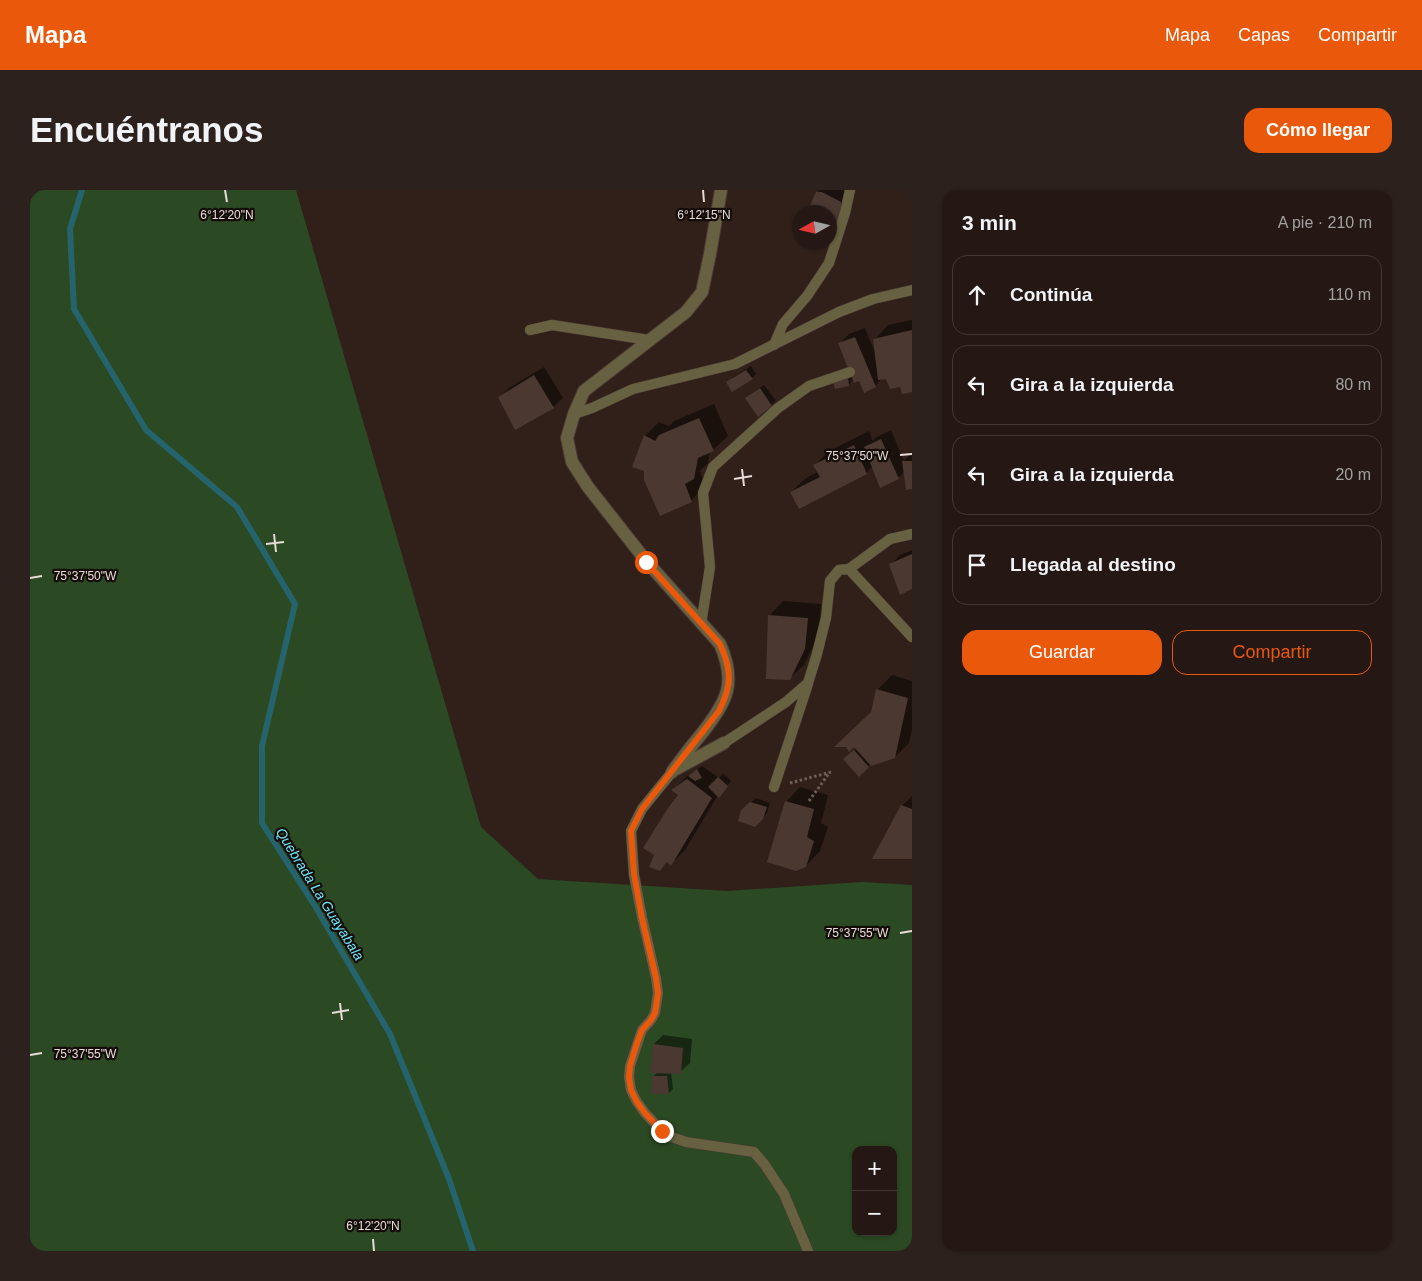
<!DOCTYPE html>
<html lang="es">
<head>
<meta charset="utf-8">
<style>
	:root { --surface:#251814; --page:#2d211d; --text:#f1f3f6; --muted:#a3a0a0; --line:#423734; --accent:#ea580c }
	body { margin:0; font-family:Helvetica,sans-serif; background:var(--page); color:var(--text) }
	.controls { position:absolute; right:15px; bottom:15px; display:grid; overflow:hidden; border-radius:10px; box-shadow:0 1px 4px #0004 }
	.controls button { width:45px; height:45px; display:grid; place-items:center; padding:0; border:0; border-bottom:1px solid var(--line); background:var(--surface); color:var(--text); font:25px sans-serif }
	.compass { position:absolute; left:762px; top:15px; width:45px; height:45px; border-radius:50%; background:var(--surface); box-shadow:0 1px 4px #0004; rotate:262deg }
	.stop { position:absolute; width:15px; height:15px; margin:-11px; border:4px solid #ea580c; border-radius:50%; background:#fff }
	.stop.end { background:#ea580c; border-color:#fff; box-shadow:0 1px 5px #0008 }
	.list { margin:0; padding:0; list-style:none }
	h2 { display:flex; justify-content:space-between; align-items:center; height:65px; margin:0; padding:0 20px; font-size:21px }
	h2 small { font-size:16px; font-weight:400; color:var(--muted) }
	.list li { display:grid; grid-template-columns:32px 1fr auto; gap:15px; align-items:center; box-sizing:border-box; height:80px; margin:0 10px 10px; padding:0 10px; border:1px solid var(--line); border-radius:15px }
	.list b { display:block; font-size:19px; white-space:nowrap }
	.list em { font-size:16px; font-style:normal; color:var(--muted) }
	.actions { display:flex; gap:10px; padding:15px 20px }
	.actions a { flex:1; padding:11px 0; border:1px solid var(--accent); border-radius:15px; text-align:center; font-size:18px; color:var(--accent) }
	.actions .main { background:var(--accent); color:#fff }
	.icon { flex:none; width:28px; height:28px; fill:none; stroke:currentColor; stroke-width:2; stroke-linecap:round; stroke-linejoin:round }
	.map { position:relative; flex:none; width:882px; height:1061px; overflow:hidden; border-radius:15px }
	header { display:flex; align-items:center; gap:30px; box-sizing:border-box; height:70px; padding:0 25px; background:var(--accent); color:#fff }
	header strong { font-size:24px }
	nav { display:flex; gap:28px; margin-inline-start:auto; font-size:18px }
	.intro { display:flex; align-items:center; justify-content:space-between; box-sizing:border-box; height:120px; padding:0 30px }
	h1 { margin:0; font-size:35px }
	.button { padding:12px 22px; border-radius:15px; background:var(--accent); color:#fff; font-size:18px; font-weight:700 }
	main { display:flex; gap:30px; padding:0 30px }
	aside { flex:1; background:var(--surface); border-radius:15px; box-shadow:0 1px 4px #0004 }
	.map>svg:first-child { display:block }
	.green { fill:#2b4923; fill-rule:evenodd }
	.shadow { fill:#0007 }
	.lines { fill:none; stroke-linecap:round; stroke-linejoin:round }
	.stream { stroke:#25636d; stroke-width:6 }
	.building { fill:#4b3831 }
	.lane-casing { stroke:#4b3a35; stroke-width:11 }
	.street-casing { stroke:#4b3a35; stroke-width:14 }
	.path { stroke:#6c5d57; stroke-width:3; stroke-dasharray:2.5 2.5; stroke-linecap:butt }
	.lane { stroke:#686141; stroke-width:10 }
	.street { stroke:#686141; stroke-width:12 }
	.route { stroke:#ea580c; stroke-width:6 }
	.ticks { fill:none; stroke:#e8dcd8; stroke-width:2 }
	.labels { text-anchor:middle; stroke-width:4.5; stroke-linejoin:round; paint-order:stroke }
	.water-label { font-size:14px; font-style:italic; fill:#6ee5f9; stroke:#130c09 }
	.ticks-label { font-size:12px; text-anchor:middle; fill:#e8dcd8; stroke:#130c09; stroke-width:4.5; stroke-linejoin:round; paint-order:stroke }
</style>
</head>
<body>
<header>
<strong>Mapa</strong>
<nav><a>Mapa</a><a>Capas</a><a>Compartir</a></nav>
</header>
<div class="intro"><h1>Encuéntranos</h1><a class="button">Cómo llegar</a></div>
<main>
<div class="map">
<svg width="882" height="1061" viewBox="0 0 882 1061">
	<rect width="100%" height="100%" fill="#31201a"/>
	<path class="green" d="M 0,0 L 266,0 L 451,637 L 508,689 L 697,701 L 832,692 L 882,695 L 882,1061 L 0,1061 ZM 826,960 L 863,960 L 863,1042 L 826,1042 Z"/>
	<path class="shadow" d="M 790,0 L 816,0 L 820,2 L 799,35 L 799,22 L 778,22 L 787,3 Z
		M 882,130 L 882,201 L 857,188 L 852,188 L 845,196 L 829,189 L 824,189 L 818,195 L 806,198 L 821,182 L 810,153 L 819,144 L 835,138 L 845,163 L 844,150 L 858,135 Z
		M 721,176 L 726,184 L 722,188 L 702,188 Z
		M 514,177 L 533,208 L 523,217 L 469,208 L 479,198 Z
		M 734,195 L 746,211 L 741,215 L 721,204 Z
		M 684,214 L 698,246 L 683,260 L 680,261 L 678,273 L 670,281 L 675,296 L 661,311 L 615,246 L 629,232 L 639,236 L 644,231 Z
		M 861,240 L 874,271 L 882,262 L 882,297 L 875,281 L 868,288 L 843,276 L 836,283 L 761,302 L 776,288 L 788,282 L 785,275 L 799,261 L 839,241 L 843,251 L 845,248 Z
		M 882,360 L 882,398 L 860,375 L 870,365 Z
		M 753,411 L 791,414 L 789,444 L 774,475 L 759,489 L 739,426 Z
		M 862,485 L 882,491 L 882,540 L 879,553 L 865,567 L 841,574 L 829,585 L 819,565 L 827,558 L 842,522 L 848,499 Z
		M 672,576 L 689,588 L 693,583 L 701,591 L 693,602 L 688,605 L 655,660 L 641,674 L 638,672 L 629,680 L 650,604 L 643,600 L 657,586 Z
		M 770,597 L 798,605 L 791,633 L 798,637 L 790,661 L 776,676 L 756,612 Z
		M 882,606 L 882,668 L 872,616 Z
		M 726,608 L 740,613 L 737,623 L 725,635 L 717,616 Z
		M 633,845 L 662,849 L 660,873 L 650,882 L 641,882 L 643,899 L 639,903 L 623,887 L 628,882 L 624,854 Z"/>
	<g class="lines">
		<path class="stream" d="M 52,0 L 40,39 L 44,119 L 116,240 L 207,317 L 265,414 L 232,556 L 232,633 L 285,716 L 360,844 L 419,989 L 443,1061"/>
	</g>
	<path class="building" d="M 786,2 L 792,2 L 811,12 L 812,18 L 808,33 L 801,31 L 799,33 L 799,22 L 777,22 Z
		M 882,140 L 882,202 L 872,204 L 870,197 L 860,199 L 856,189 L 848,190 L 843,149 Z
		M 825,147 L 846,197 L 834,203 L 829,191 L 824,193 L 808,153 Z
		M 716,180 L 723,189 L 702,202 L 696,192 Z
		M 504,185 L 524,218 L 485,240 L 468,207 Z
		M 818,186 L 819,196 L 805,199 L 803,191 Z
		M 730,198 L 742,216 L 728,227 L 715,208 Z
		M 669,228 L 684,261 L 668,268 L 664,289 L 655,294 L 662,312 L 630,326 L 614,290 L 614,281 L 602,277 L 614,245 L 625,251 L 629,245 Z
		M 851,249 L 869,289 L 850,298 L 834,257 Z
		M 824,255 L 837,284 L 769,319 L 760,302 L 790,287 L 783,275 Z
		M 872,271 L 882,271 L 882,299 L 876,300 Z
		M 882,364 L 882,399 L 870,405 L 859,374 Z
		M 738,425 L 778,428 L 775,459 L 760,490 L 736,489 Z
		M 846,499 L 878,508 L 865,568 L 841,576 L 824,557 L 819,562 L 816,557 L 804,557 L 841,522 Z
		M 824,560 L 839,577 L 829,587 L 813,569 Z
		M 667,579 L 672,588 L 665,591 L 658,586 Z
		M 688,587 L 698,596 L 689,608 L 678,597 Z
		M 657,589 L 682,608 L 641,676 L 637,672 L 630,681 L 619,677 L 624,665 L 613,658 L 638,618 L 648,605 L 641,600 Z
		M 755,611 L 784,619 L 777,647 L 784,651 L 776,677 L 766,681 L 737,672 Z
		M 720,612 L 737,617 L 733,629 L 725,637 L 708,631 L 711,620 Z
		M 871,615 L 882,619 L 882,669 L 842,669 Z
		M 623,854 L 653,858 L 651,884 L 620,883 Z
		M 622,886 L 637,886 L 639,904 L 621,904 Z"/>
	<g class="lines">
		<defs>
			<path id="lane" d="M 500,140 L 522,135 L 619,150
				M 744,155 L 753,134 L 777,106 L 799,73 L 815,23 L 820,0
				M 544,224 L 562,218 L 603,199 L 705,174 L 809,122 L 843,109 L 882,100
				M 819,379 L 860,349 L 882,344
				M 671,434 L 680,377 L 673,303 L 683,277 L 748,218 L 779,196 L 820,182
				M 694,553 L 756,512 L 778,493 L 787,464 L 796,428 L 800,391 L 809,380 L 819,379 L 882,447
				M 642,582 L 612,619 L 601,641 L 604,685 L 612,727 L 626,788 L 628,803 L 625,823 L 621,830 L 612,840 L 600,876 L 599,887 L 601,900 L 607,912 L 615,923 L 632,941 L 639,946 L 656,952 L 724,962 L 735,975 L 754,1004 L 778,1061
				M 744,597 L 778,494"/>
			<path id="street" d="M 646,579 L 694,553
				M 642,582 C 652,568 662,555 673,542 C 697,511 707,493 690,454 L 617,372 L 558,297 L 542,272 L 537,248 L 544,224 L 554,201 L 656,122 L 672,102 L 680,64 L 691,0"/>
		</defs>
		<use href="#lane" class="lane-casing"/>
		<use href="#street" class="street-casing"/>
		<path class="path" d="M 760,593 L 801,582
			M 779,611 L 800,582"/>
		<use href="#lane" class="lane"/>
		<use href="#street" class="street"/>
	</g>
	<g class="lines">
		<path class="route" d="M 616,372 L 690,454 C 702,481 702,495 689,521 L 612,619 L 601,641 L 604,684 L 612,728 L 626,788 L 628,803 L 625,823 L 621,830 L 612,840 L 607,853 L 600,876 L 599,887 L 601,900 L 607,912 L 615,923 L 632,941"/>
	</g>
	<path class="ticks" d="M 195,0 L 197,12M 673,0 L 674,12M 870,265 L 882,264M 712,279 L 714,296M 704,289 L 722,286M 244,344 L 246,362M 236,354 L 254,352M 0,388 L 12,386M 870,743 L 882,741M 310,813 L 312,830M 302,823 L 319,820M 0,865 L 12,863M 343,1049 L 344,1061"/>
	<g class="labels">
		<g class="water-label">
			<text transform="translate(290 704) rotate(58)" y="5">Quebrada La Guayabala</text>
		</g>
	</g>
	<g class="ticks-label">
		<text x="197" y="29">6°12'20"N</text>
		<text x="674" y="29">6°12'15"N</text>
		<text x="827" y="270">75°37'50"W</text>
		<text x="55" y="390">75°37'50"W</text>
		<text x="827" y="747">75°37'55"W</text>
		<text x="55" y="868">75°37'55"W</text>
		<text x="343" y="1040">6°12'20"N</text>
	</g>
</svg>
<div class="controls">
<button>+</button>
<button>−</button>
</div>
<svg class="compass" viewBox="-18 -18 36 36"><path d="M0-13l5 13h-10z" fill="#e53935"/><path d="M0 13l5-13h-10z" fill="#a3a0a0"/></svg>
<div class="stop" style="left:616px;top:372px"></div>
<div class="stop end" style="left:632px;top:941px"></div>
</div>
<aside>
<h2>3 min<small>A pie · 210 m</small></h2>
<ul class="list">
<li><svg class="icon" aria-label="ahead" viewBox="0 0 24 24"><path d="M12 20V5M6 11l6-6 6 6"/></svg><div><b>Continúa</b></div><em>110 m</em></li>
<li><svg class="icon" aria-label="left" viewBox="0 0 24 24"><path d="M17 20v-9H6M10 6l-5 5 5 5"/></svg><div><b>Gira a la izquierda</b></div><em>80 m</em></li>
<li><svg class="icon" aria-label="left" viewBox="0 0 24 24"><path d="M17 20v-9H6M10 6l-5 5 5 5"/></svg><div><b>Gira a la izquierda</b></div><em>20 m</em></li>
<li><svg class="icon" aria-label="arrive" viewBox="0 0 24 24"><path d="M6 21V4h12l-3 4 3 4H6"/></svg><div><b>Llegada al destino</b></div></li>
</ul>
<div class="actions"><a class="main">Guardar</a><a>Compartir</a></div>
</aside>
</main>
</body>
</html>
